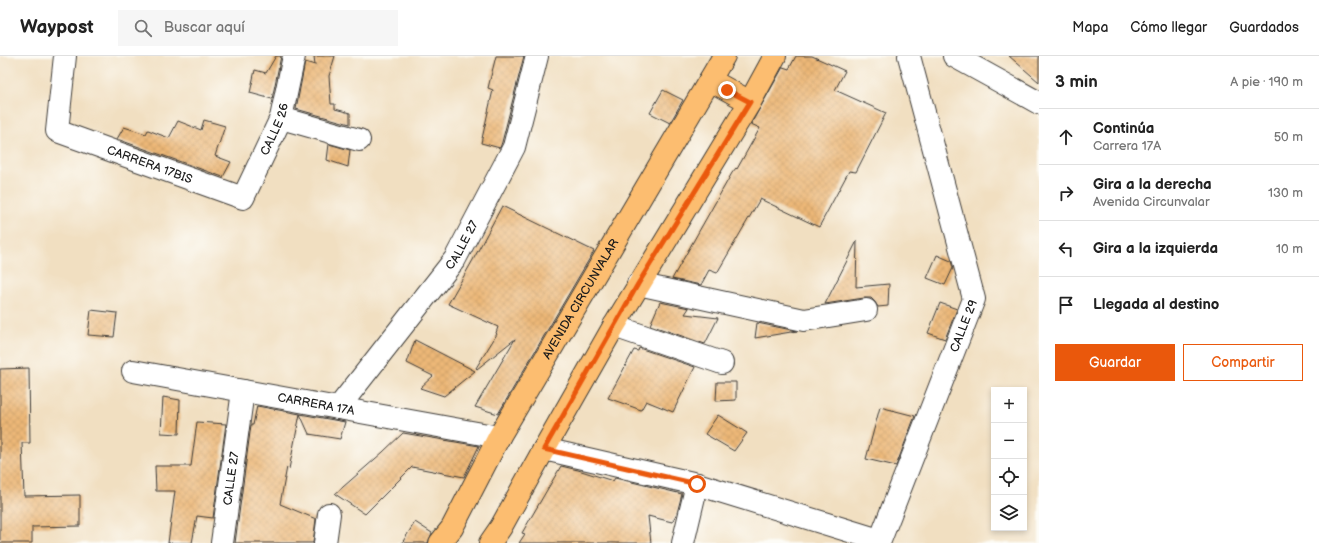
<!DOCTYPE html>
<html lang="es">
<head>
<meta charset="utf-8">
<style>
	:root { --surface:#fff; --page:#f6f6f6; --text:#222; --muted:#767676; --line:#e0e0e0; --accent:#ea580c }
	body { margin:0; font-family:"Balsamiq Sans",sans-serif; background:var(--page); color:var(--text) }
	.controls { position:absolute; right:12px; bottom:12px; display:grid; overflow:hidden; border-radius:0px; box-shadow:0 2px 6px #0003 }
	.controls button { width:36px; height:36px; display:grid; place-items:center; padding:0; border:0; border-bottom:1px solid var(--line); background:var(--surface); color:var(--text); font:20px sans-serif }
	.stop { position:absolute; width:12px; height:12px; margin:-9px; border:3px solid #ea580c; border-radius:50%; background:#fff }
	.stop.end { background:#ea580c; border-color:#fff; box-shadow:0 1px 4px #0008 }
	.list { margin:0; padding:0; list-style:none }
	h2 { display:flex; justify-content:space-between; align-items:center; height:52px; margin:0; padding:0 16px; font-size:17px }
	h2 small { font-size:13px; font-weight:400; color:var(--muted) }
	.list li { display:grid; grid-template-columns:26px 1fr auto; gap:12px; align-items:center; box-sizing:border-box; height:56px; padding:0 16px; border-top:1px solid var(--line) }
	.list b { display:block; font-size:15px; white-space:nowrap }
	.list p { margin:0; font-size:13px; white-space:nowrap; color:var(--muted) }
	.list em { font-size:13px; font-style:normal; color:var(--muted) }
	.actions { display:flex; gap:8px; padding:12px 16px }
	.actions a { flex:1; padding:9px 0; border:1px solid var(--accent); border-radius:0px; text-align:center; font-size:14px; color:var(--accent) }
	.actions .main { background:var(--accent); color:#fff }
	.icon { flex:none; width:22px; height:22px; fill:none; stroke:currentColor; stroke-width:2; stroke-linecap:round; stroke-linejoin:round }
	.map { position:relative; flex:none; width:1039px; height:487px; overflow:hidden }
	header { display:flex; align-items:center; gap:24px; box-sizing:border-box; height:56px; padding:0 20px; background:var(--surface); border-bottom:1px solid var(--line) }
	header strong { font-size:19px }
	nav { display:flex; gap:22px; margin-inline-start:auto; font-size:14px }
	.search { width:280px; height:36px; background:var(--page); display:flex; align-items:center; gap:10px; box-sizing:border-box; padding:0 14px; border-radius:0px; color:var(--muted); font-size:15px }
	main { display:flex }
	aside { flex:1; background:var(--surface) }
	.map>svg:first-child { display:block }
	.building { fill:url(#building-cross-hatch) }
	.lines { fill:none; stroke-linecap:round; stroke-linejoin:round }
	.minor-casing { stroke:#3c3935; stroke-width:24 }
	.major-casing { stroke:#3c3935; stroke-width:24 }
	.minor { stroke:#fff; stroke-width:22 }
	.major { stroke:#fcbd6f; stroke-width:22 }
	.route { stroke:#ea580c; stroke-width:5 }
	.labels { text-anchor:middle; stroke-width:3; stroke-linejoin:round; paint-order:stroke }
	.street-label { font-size:12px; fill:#1c1c1c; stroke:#fdfcf7 }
</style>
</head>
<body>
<header>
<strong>Waypost</strong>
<div class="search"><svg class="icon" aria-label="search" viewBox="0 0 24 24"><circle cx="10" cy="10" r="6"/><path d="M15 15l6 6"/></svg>Buscar aquí</div>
<nav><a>Mapa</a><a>Cómo llegar</a><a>Guardados</a></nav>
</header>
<main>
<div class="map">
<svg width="1039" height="487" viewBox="0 0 1039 487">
	<defs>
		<pattern id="building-cross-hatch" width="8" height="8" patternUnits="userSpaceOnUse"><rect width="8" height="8" fill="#ecb777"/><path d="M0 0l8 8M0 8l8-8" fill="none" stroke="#ca9d66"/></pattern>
	</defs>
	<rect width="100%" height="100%" fill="#fdfcf7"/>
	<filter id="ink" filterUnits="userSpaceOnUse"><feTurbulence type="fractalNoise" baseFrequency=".025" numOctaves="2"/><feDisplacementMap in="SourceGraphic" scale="8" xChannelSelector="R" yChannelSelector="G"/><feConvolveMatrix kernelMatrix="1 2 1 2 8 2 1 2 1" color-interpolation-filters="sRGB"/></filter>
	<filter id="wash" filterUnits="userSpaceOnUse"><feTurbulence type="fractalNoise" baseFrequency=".012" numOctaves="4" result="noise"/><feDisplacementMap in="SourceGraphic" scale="16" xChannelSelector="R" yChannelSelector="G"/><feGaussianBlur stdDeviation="0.9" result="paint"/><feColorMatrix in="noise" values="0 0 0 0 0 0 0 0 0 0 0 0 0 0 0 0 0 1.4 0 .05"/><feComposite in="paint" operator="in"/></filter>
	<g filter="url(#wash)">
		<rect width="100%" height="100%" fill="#f1dfc1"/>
		<g id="blocks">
			<path class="building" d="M 276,0 L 281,0 L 272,43 L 250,37 L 255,14 L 266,17 Z
				M 314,0 L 335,0 L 329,20 L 331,48 L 335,48 L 335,53 L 350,57 L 350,68 L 296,53 L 305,6 L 315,9 Z
				M 496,0 L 524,0 L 502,86 L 500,92 L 481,87 L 493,34 L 488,32 Z
				M 796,0 L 812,0 L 845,15 L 835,34 L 886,57 L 856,116 L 849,115 L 819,171 L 760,143 L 717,217 L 709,214 L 701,229 L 672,223 L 732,117 L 736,112 L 737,113 L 760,72 L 751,68 L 783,11 L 789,13 Z
				M 1009,0 L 1039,0 L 1039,26 Z
				M 663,34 L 683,44 L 670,67 L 650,57 Z
				M 204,64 L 225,70 L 215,100 L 231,106 L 223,121 L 117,83 L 124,71 L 146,78 L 148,74 L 169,82 L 178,65 L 201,74 Z
				M 329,88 L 350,94 L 348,111 L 327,104 Z
				M 502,150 L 594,195 L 498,358 L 475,351 L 515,283 L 477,313 L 476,312 L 497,278 L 496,277 L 498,271 L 448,248 L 473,204 Z
				M 857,185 L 856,231 L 889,228 L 888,250 L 878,251 L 875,246 L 871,242 L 864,242 L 825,248 Z
				M 937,199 L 951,205 L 953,212 L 945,229 L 927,222 Z
				M 660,246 L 689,252 L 685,258 L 718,262 L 705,288 L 650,269 Z
				M 940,247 L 957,253 L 945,283 L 928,277 Z
				M 91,254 L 117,257 L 114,281 L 88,279 Z
				M 757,267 L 797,275 L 755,282 Z
				M 415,284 L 475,315 L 444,340 L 420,332 L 433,320 L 407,307 Z
				M 639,292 L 695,311 L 673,356 L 646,345 L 641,354 L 608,342 L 634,294 L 638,295 Z
				M 29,312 L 30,387 L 22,387 L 24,440 L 80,439 L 80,470 L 32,471 L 32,487 L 0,487 L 0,313 Z
				M 717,326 L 736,326 L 736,344 L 716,345 Z
				M 163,341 L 180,344 L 179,378 L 161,377 Z
				M 257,350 L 300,358 L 289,413 L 287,411 L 280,448 L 316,463 L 313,487 L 235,487 L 251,369 L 253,369 Z
				M 880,351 L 915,360 L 896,410 L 866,403 Z
				M 300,358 L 345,366 L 340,383 L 309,378 Z
				M 718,359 L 747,377 L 734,395 L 705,378 Z
				M 197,366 L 226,368 L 213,462 L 197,460 L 192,487 L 168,487 L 175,435 L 156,435 L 155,410 L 191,410 Z
				M 403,377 L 479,390 L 464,421 L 412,411 L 365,458 L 335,438 L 383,396 Z
				M 561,410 L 578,414 L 613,425 L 615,422 L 682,438 L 677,457 L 672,466 L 648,460 L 651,487 L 519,487 L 525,478 L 522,477 Z
				M 415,466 L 432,477 L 428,487 L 402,487 Z"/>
		</g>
	</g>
	<g filter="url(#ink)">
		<use href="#blocks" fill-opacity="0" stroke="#3c3935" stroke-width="1"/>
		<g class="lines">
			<defs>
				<g id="minor">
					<path id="s1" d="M 65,0 L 57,75 L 243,142 L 281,62 L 294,0"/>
					<path d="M 954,0 L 1039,47"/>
					<path d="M 281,62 L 359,84"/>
					<path d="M 638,228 L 804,264 L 866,254"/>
					<path d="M 614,270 L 722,307"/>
					<path id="s2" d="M 133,315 L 499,381"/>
					<path id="s3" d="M 338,352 L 455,203 L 514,91 L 537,0"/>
					<path d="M 544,393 L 697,428 L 879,484"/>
					<path id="s4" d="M 222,487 L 243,335"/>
					<path d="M 325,487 L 329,458"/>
					<path d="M 683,487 L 697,428"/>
					<path id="s5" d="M 879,487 L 974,243 L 909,0"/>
				</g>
				<g id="major">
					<path d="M 710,24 L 750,46"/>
					<path id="s6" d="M 440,487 L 452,472 L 499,381 L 724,0"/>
					<path d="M 490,487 L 501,471 L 544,393 L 614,270 L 750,46 L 775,0"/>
				</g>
			</defs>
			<use href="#minor" class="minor-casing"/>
			<use href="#major" class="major-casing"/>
			<use href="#minor" class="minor"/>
			<use href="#major" class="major"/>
		</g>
	</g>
	<g class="lines" filter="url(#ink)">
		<path class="route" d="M 697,428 L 544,393 L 638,228 L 750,46 L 727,34"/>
	</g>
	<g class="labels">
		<g class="street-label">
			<text dy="4" stroke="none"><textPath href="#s1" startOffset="349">CALLE 26</textPath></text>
			<text dy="4" stroke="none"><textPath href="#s1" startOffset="174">CARRERA 17BIS</textPath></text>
			<text dy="4" stroke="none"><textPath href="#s3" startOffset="205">CALLE 27</textPath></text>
			<text dy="4" stroke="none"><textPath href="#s6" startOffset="282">AVENIDA CIRCUNVALAR</textPath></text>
			<text dy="4" stroke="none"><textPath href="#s5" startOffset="233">CALLE 29</textPath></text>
			<text dy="4" stroke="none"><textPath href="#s2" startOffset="186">CARRERA 17A</textPath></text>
			<text dy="4" stroke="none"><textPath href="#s4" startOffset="65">CALLE 27</textPath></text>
		</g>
	</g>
</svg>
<div class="controls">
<button>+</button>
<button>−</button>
<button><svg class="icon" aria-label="locate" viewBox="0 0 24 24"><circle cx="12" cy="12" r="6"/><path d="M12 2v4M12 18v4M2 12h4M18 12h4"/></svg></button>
<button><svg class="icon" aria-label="layers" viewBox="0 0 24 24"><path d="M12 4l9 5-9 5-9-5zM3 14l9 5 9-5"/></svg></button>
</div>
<div class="stop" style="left:697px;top:428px"></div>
<div class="stop end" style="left:727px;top:34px"></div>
</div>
<aside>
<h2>3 min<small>A pie · 190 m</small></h2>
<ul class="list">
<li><svg class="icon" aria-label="ahead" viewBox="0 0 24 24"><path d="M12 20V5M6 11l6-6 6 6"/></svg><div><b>Continúa</b><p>Carrera 17A</p></div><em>50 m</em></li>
<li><svg class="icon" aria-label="right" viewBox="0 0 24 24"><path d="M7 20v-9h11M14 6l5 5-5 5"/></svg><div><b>Gira a la derecha</b><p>Avenida Circunvalar</p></div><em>130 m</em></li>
<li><svg class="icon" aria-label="left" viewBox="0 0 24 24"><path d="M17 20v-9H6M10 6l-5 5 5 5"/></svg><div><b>Gira a la izquierda</b></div><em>10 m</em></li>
<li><svg class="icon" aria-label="arrive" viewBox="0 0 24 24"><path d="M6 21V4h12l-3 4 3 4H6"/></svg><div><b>Llegada al destino</b></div></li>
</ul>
<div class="actions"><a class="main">Guardar</a><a>Compartir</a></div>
</aside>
</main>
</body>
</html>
